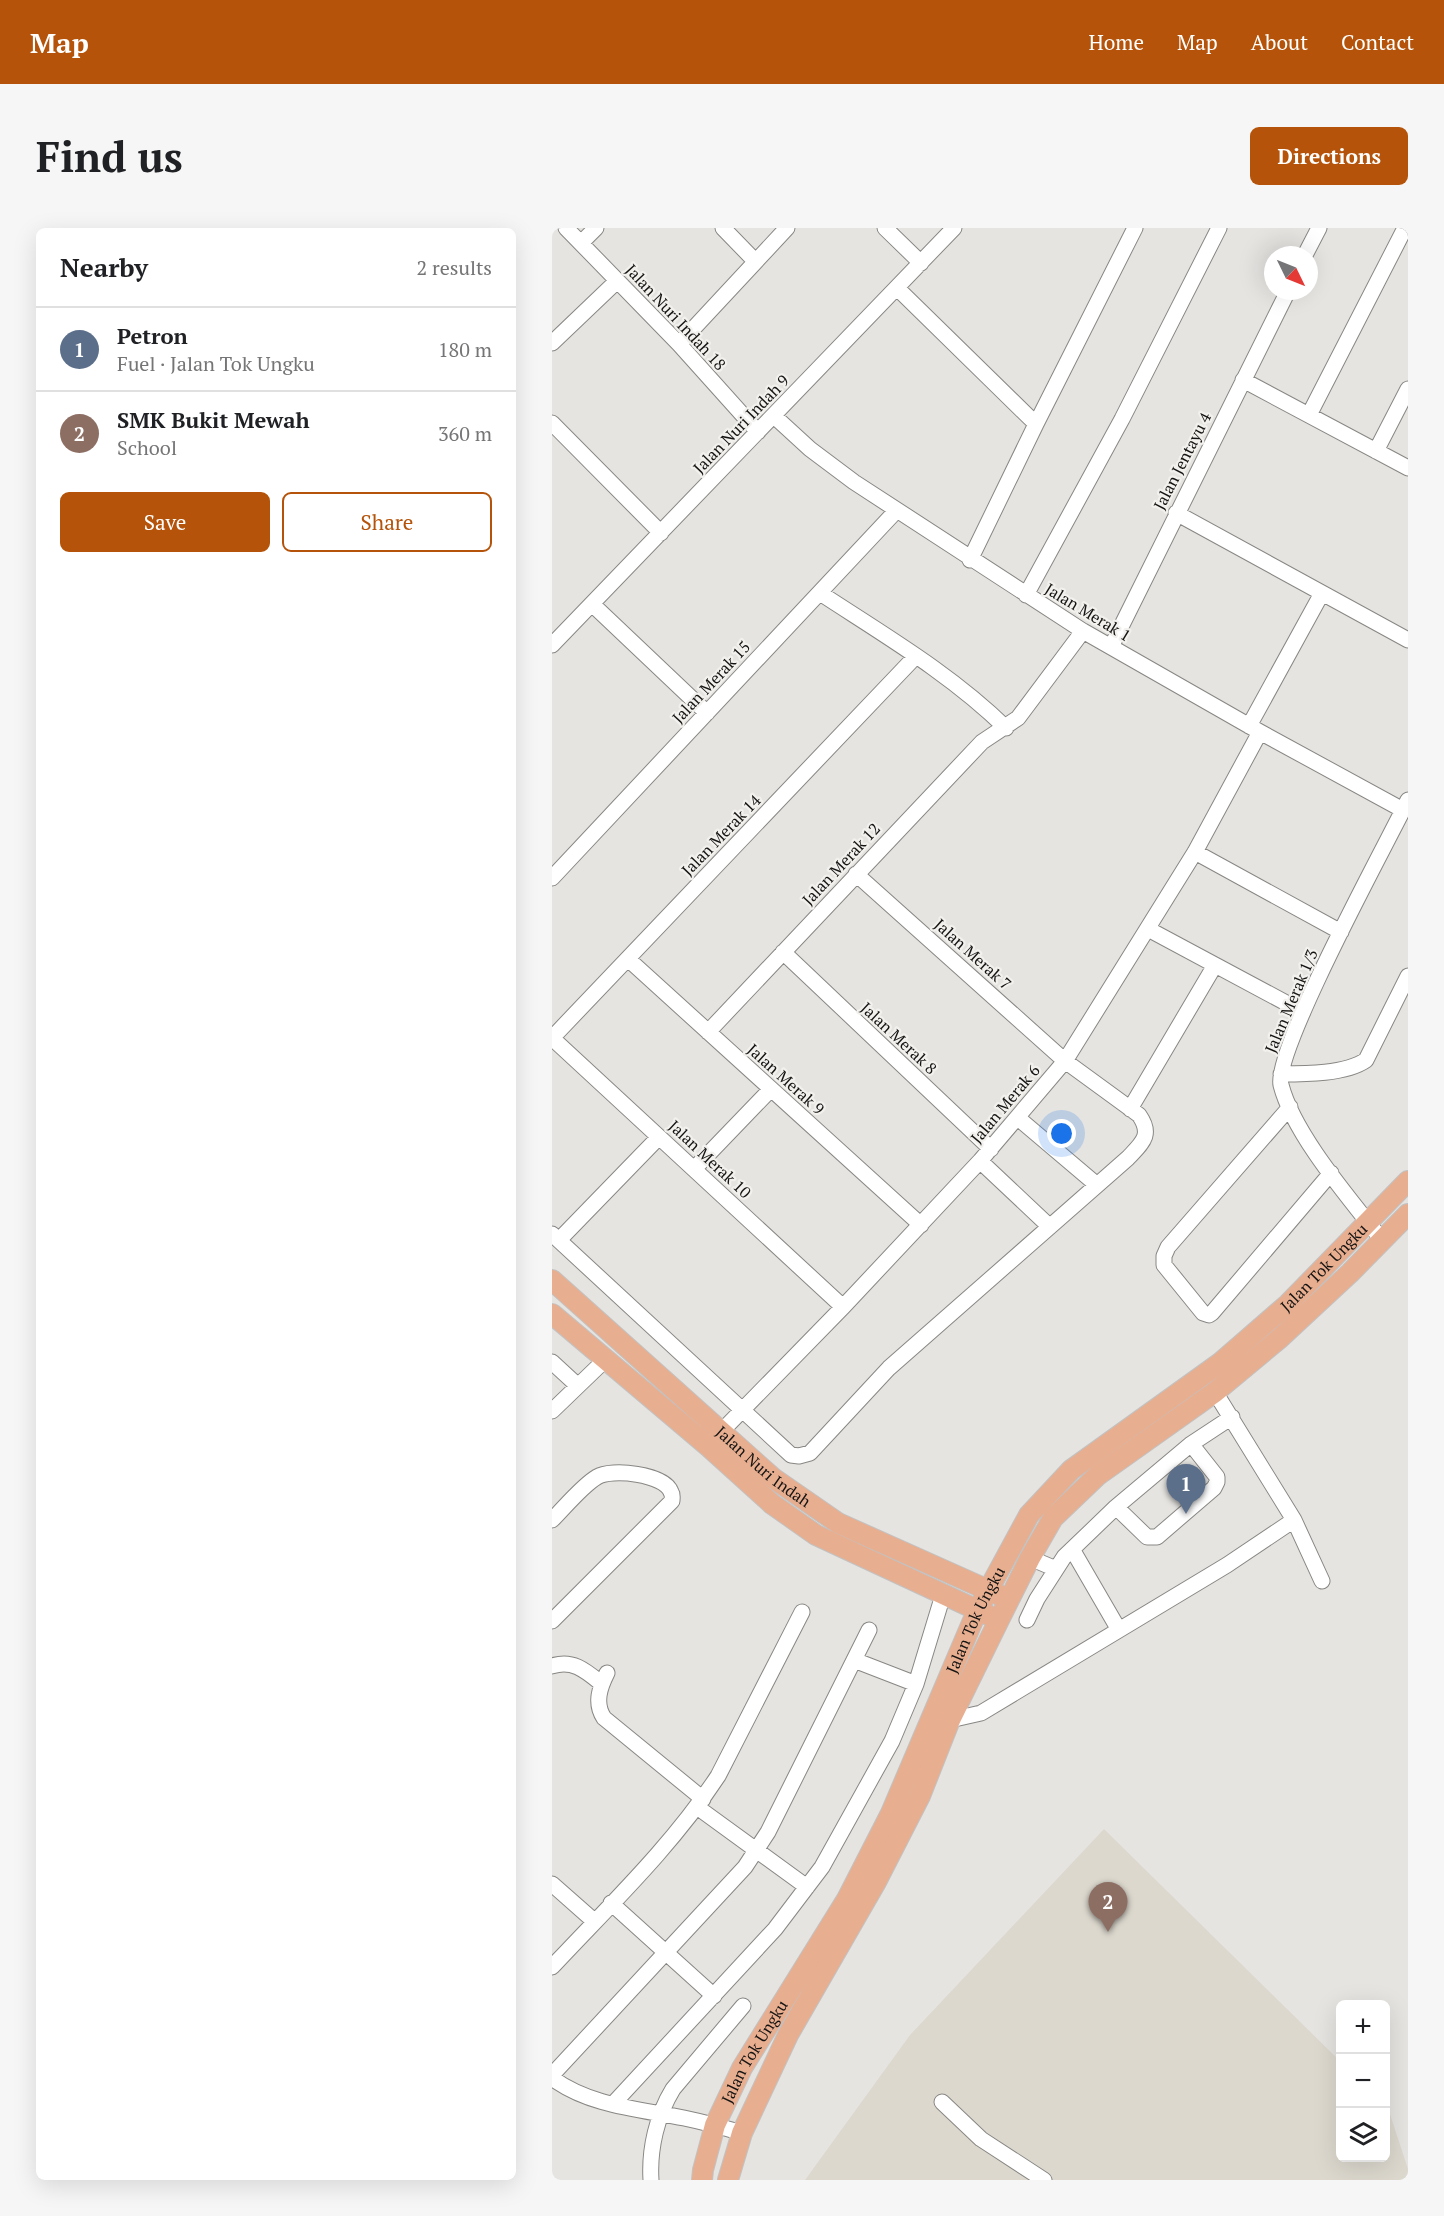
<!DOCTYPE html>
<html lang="en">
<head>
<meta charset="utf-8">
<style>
	:root { --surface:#fff; --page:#f6f6f6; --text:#202124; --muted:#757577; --line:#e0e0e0; --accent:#b45309 }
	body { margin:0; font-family:"PT Serif",serif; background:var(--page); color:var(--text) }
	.controls { position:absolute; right:18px; bottom:18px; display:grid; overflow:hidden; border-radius:9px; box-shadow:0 6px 24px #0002 }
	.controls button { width:54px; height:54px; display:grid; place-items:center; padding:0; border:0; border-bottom:2px solid var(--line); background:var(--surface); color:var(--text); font:30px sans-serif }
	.compass { position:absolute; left:712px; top:18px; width:54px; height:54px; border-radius:50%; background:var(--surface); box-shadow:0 6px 24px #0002; rotate:133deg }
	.you { position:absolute; left:510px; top:906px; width:21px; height:21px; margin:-15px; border:4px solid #fff; border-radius:50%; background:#1a73e8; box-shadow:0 0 0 9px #1a73e833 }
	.badge { display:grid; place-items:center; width:39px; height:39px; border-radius:50%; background:var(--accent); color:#fff; font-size:20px; font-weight:700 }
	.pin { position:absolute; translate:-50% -50px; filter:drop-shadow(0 2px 3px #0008) }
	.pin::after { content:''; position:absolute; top:32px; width:21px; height:18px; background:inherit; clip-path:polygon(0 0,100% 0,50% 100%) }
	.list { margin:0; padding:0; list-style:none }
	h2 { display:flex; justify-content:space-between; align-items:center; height:78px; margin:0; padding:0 24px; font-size:26px }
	h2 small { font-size:20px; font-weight:400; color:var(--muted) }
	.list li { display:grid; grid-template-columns:39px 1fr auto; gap:18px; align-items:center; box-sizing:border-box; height:84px; padding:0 24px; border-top:2px solid var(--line) }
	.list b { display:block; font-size:22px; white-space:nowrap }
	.list p { margin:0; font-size:20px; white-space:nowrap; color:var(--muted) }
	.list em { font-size:20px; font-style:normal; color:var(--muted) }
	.actions { display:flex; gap:12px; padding:18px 24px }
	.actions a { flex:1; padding:14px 0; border:2px solid var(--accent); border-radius:9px; text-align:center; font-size:21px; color:var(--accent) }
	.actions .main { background:var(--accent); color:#fff }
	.icon { flex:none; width:33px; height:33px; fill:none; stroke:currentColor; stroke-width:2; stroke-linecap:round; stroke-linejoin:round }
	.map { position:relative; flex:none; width:856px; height:1952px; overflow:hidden; border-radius:9px }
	header { display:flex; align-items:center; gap:36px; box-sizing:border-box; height:84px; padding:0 30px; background:var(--accent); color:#fff }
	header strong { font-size:28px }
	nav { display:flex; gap:33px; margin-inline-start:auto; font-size:21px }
	.intro { display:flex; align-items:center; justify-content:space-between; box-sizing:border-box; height:144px; padding:0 36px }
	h1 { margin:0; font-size:42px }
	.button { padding:15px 27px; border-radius:9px; background:var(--accent); color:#fff; font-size:21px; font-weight:700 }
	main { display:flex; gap:36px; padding:0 36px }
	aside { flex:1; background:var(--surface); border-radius:9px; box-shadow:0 6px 24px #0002 }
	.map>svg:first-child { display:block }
	.built { fill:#dcd8ce }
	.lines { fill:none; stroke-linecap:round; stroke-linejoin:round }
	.minor-casing { stroke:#888784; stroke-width:17 }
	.major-casing { stroke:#c2c2c2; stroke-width:22 }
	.minor { stroke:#fff; stroke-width:15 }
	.major { stroke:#e8ae90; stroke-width:20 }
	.labels { text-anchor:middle; stroke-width:4.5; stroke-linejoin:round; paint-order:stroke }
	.street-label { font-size:16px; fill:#151413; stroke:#f2f1ee }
</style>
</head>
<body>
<header>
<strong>Map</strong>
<nav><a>Home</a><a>Map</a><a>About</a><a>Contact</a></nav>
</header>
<div class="intro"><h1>Find us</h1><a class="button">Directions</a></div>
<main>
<aside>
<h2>Nearby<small>2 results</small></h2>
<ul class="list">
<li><span class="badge" style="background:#5c6f8a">1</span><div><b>Petron</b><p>Fuel · Jalan Tok Ungku</p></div><em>180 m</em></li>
<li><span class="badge" style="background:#8d6e63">2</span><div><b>SMK Bukit Mewah</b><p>School</p></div><em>360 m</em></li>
</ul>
<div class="actions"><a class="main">Save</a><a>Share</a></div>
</aside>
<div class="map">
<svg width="856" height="1952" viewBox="0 0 856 1952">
	<rect width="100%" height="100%" fill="#e5e4e1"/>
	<path class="built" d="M 552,1601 L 788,1833 L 788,1930 L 834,1930 L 834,1878 L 836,1880 L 856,1941 L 856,1952 L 253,1952 L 358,1807 Z"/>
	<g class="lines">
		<defs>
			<path id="minor" d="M 14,0 L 127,116 L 206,204
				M 171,0 L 203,33
				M 333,0 L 369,35
				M 29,15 L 44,0
				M 753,27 L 767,0
				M 345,60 L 484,196
				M 0,115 L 65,53
				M 127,116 L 235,0
				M 691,152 L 856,240
				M 757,187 L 853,0
				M 222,188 L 258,221 L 302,254 L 531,403 L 708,504 L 851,582
				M 0,195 L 109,305
				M 824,223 L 856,161
				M 624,285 L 856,412
				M 418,332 L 484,196 L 583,0
				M 268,365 C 332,407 399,446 454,500
				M 474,367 L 570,191 L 667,0
				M 40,376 L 155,485
				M 0,417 L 402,0
				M 559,419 L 736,63
				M 697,498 L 770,365
				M 643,624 L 789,704
				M 0,650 L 344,283
				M 596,701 L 751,784
				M 231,724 L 439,921
				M 76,731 L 369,997
				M 156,804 L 430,514 L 466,490 L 531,403
				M 0,810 L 364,428
				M 0,810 L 291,1079
				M 729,846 C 753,846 794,846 814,832 L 856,748
				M 738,879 L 616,1019 L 612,1028 L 612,1037 L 651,1085 L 657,1087 L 660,1085 L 779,945
				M 578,881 L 663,737
				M 466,890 L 545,957
				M 428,933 L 497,998
				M 142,941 L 219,861
				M 0,1006 L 239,1227 L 247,1228 L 258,1225 L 337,1140 L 576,930 C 590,915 601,907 587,887 L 513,833 L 304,646
				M 7,1012 L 107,909
				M 830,1012 C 798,971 742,907 729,857 C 721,823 835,615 856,572
				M 0,1134 L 26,1158
				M 663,1164 L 742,1292 L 770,1353
				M 0,1183 L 53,1132
				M 163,1210 L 291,1079 L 428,933 L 513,833 L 643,624 L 708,504
				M 564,1279 L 595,1309 L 605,1309 L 662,1260 L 665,1254 L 665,1249 L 639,1216
				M 0,1292 C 12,1280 31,1257 45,1249 C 59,1240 113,1246 119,1264 C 121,1267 120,1270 120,1273 L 0,1393
				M 520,1321 L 567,1402
				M 478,1330 L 504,1341
				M 475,1392 L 485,1371 L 512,1329 L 564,1279 L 639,1216 L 680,1189
				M 302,1432 L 364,1456
				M 0,1438 C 21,1431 34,1443 50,1456
				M 55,1445 C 48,1459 42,1475 52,1490 L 151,1571
				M 398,1492 L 429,1485 L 675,1337 L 742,1292
				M 145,1579 L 255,1659
				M 0,1656 L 42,1693
				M 59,1675 L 162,1768
				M 0,1739 C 57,1678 120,1618 166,1548 L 250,1384
				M 0,1847 L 193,1639 L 216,1604 L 317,1402
				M 0,1850 C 38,1878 87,1881 132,1890 C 151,1894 170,1899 190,1905
				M 390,1874 L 429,1911 L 492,1952
				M 61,1876 L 223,1701 L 270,1639 L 340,1513 L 364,1456 L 391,1367
				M 99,1952 C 97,1921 105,1887 121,1861 L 191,1778"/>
			<g id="major">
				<path id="s1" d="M 0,1052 L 221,1250 L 286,1295 L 447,1367"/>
				<path d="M 0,1086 L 156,1218 L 220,1276 L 264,1307 L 436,1387"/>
				<path id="s2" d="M 150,1952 L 151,1942 L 163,1897 L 190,1840 L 295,1671 L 339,1585 L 425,1383 L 477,1287 L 519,1242 L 668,1135 L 736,1076 L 856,953"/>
				<path d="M 176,1952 L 190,1905 L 236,1807 L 324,1654 L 368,1568 L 398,1492 L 447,1392 L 478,1330 L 501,1290 L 546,1247 L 663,1164 L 728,1110 L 798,1045 L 856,986"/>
			</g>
		</defs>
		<use href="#minor" class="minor-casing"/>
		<use href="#major" class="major-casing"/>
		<use href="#minor" class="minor"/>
		<use href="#major" class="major"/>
	</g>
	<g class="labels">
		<g class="street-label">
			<text transform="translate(124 89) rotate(47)" y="6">Jalan Nuri Indah 18</text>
			<text transform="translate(189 196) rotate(-46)" y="6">Jalan Nuri Indah 9</text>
			<text transform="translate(630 233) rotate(-63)" y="6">Jalan Jentayu 4</text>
			<text transform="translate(536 384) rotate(31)" y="6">Jalan Merak 1</text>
			<text transform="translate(159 454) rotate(-47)" y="6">Jalan Merak 15</text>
			<text transform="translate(169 607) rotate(-46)" y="6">Jalan Merak 14</text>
			<text transform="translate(289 636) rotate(-47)" y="6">Jalan Merak 12</text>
			<text transform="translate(421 726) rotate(42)" y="6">Jalan Merak 7</text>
			<text transform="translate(739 773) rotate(-67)" y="6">Jalan Merak 1/3</text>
			<text transform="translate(347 810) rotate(43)" y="6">Jalan Merak 8</text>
			<text transform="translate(234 851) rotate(42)" y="6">Jalan Merak 9</text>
			<text transform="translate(453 876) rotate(-50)" y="6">Jalan Merak 6</text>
			<text transform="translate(158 931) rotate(43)" y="6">Jalan Merak 10</text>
			<text dy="6" stroke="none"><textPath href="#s2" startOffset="1130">Jalan Tok Ungku</textPath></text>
			<text dy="6" stroke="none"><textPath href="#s1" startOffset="282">Jalan Nuri Indah</textPath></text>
			<text dy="6" stroke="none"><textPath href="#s2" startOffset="626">Jalan Tok Ungku</textPath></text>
			<text dy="6" stroke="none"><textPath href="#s2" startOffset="140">Jalan Tok Ungku</textPath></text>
		</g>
	</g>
</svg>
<div class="controls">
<button>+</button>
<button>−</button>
<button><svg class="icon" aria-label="layers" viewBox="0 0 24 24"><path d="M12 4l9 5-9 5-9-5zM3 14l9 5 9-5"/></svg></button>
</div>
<svg class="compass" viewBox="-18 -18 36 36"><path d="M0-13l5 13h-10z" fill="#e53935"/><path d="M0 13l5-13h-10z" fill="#757577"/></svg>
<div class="you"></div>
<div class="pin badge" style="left:634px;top:1286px;background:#5c6f8a">1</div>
<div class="pin badge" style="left:556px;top:1704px;background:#8d6e63">2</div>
</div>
</main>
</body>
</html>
